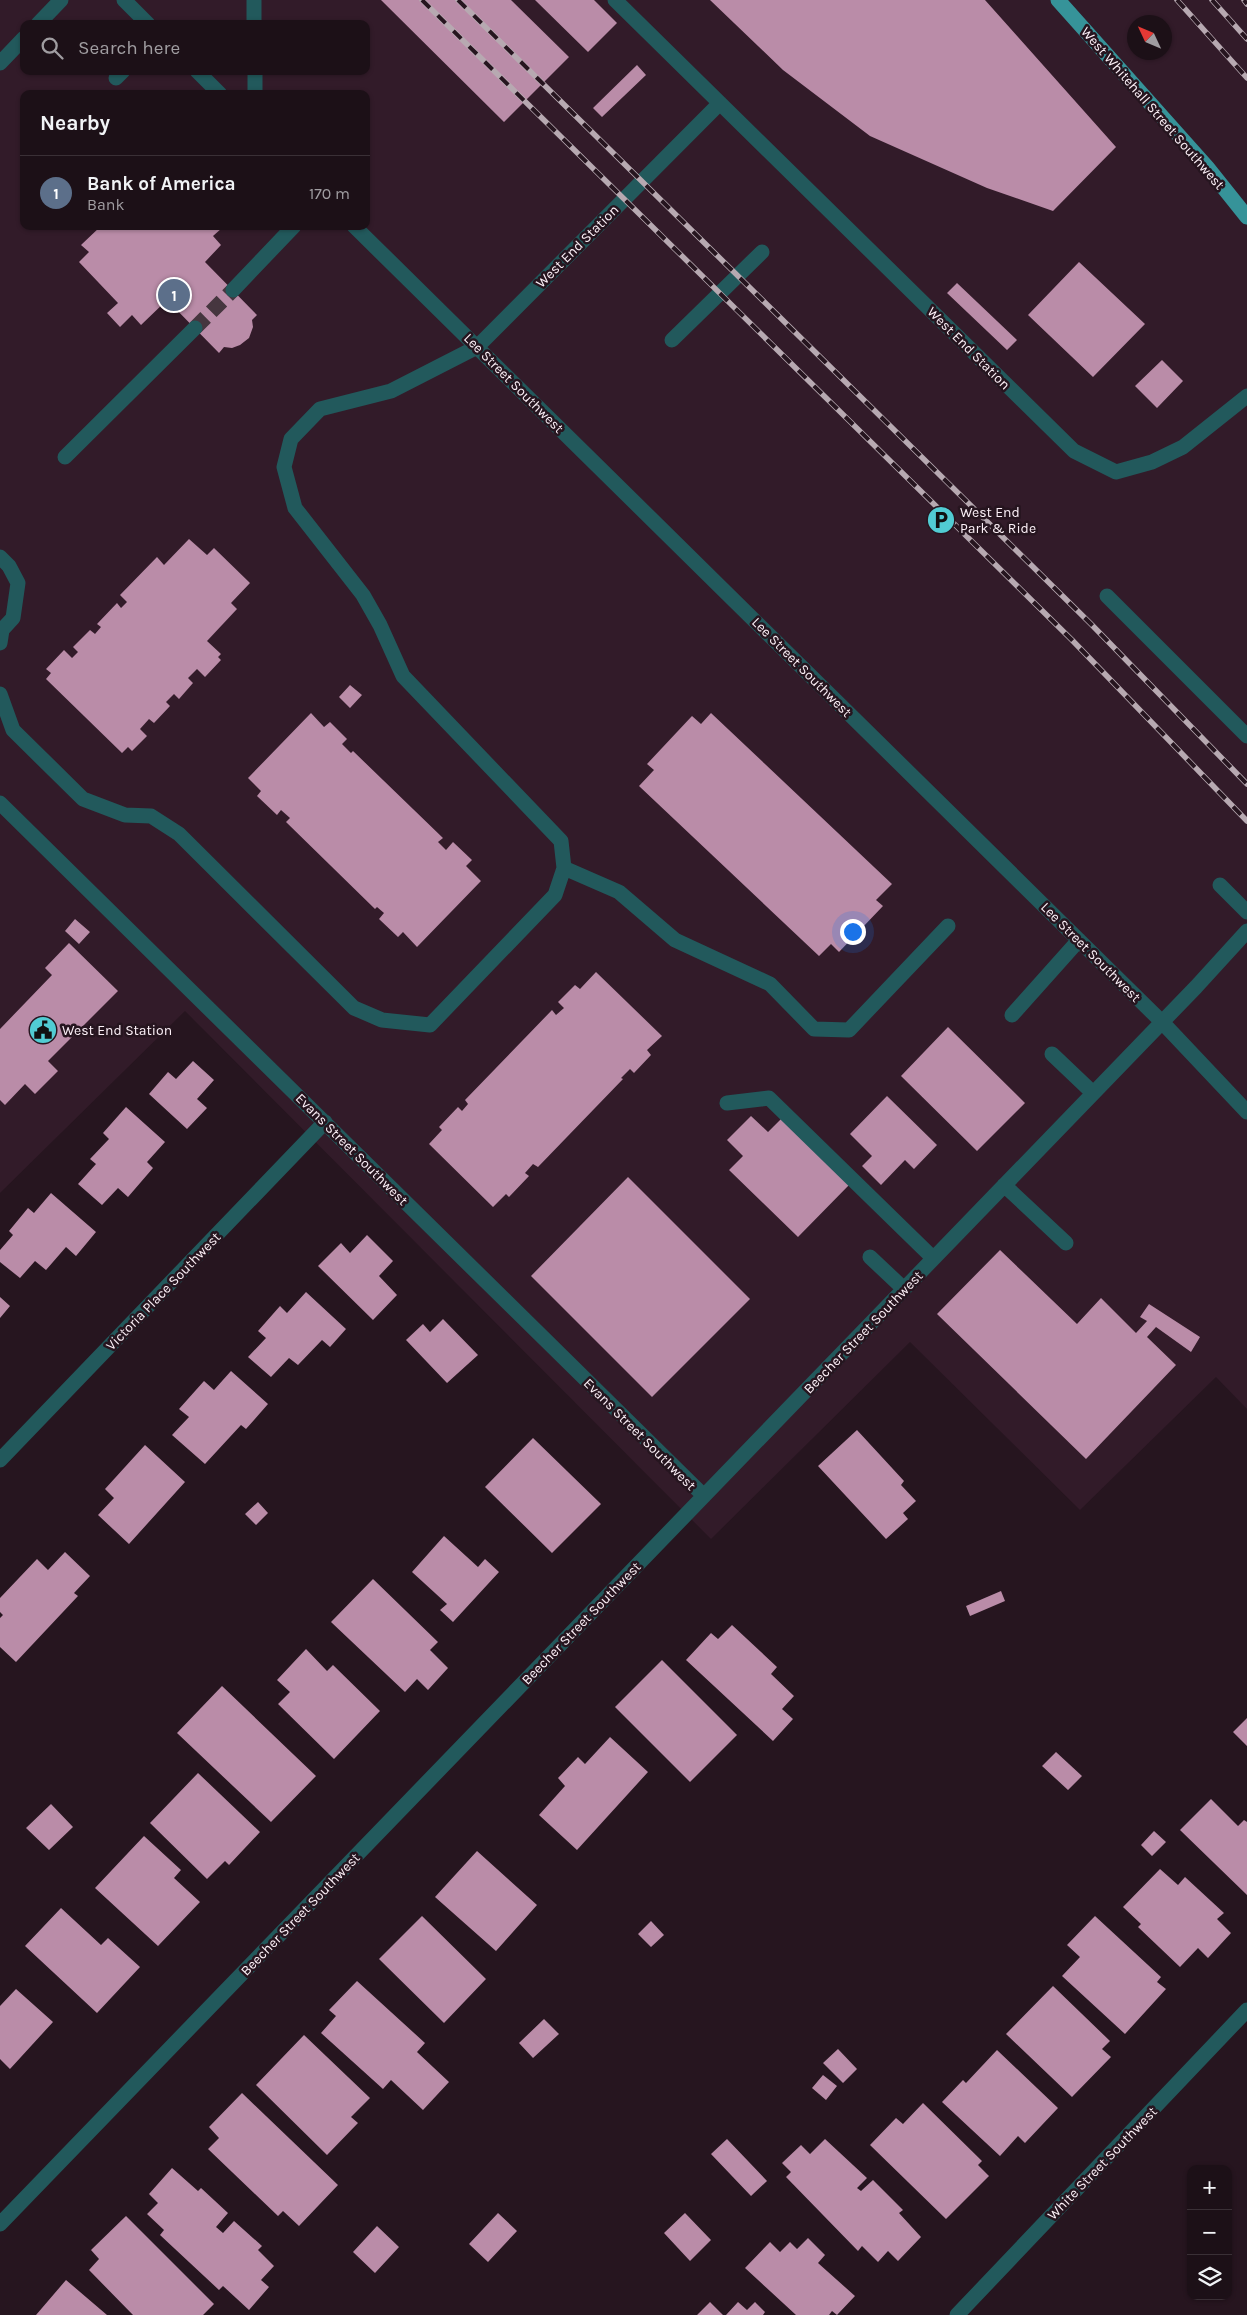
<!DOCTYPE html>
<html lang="en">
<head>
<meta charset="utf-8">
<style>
	:root { --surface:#1c1017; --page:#251920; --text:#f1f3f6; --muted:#a09da1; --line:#3a3036; --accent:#d93025 }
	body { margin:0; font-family:Karla,sans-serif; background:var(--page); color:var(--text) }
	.controls { position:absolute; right:15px; bottom:15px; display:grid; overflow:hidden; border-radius:10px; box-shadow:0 1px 4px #0004 }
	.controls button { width:45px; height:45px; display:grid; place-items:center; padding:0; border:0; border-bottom:1px solid var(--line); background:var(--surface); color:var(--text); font:25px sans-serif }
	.compass { position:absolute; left:1127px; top:15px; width:45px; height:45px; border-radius:50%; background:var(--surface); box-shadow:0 1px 4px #0004; rotate:314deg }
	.you { position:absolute; left:852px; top:931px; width:18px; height:18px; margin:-12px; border:4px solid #fff; border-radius:50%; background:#1a73e8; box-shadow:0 0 0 8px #1a73e833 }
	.badge { display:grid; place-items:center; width:32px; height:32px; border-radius:50%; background:var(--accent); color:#fff; font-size:16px; font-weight:700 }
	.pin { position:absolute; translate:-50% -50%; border:2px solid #fff; box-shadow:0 1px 5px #0006 }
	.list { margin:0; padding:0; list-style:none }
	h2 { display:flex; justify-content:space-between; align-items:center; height:65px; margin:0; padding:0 20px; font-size:21px }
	h2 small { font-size:16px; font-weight:400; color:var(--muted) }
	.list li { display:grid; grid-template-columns:32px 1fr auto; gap:15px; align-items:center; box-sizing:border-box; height:75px; padding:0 20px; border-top:1px solid var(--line) }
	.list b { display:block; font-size:19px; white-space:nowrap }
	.list p { margin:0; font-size:16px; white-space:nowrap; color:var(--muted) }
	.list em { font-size:16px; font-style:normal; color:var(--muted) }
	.icon { flex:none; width:28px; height:28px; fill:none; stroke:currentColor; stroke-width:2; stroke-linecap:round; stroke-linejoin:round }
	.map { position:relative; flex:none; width:1247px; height:2315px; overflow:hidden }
	.search { position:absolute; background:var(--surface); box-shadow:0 1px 4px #0004; left:20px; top:20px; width:350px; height:55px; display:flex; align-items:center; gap:12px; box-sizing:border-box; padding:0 18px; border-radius:10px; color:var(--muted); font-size:19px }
	.panel { position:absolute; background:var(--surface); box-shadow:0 1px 4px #0004; left:20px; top:90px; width:350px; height:140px; border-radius:10px }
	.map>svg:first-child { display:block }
	.built { fill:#321b29; fill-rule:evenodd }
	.building { fill:#ba8ca8 }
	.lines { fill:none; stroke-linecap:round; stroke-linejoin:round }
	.minor-tunnel { stroke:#46363f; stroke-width:15; stroke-dasharray:15 8; stroke-linecap:butt }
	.minor { stroke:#22595c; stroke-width:15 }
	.major { stroke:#369399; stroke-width:15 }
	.rail-casing { stroke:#b7a9b1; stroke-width:5.5 }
	.rail { stroke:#26151f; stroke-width:4; stroke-dasharray:11; stroke-linecap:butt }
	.labels { text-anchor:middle; stroke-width:5; stroke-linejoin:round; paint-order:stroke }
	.street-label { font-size:14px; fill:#fcf0f7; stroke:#26151f }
	.poi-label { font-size:14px; fill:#fcf0f7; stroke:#26151f; text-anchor:start }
</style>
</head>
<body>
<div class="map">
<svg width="1247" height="2315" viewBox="0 0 1247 2315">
	<rect width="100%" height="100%" fill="#26151f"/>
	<path class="built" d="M 0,0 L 1247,0 L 1247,1409 L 1216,1377 L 1080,1510 L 910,1342 L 711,1539 L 185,1011 L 0,1193 ZM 1134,22 L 1164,22 L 1164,52 L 1134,52 ZM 24,24 L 366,24 L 366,71 L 24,71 ZM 24,94 L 366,94 L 366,226 L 24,226 Z"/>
	<path class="building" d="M 381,0 L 511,0 L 569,57 L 504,122 Z
		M 535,0 L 594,0 L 617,23 L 588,52 Z
		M 710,0 L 985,0 L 1116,147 L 1053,211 L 987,188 L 870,136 L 783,70 Z
		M 637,65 L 646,75 L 602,117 L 593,108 Z
		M 101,226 L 220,226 L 222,228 L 213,236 L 221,245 L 205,262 L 257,315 L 252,320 L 253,327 L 249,338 L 240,345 L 232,348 L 224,347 L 219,353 L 167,300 L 141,325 L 132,315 L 120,327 L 107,313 L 118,303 L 79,262 L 89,252 L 81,245 Z
		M 1079,262 L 1145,324 L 1093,377 L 1028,315 Z
		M 957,283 L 1017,340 L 1007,350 L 947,293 Z
		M 1162,360 L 1183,381 L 1157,408 L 1135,386 Z
		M 189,539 L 207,555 L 214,548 L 250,583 L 231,603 L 237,609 L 207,641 L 221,654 L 218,657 L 221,660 L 205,677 L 197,669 L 188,678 L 193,683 L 179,699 L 174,694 L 166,702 L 170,706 L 154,723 L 149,719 L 140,729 L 147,736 L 132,751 L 128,747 L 122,753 L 46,679 L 51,673 L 46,669 L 64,650 L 72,658 L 78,652 L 73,647 L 90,630 L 95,634 L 101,627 L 97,624 L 117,603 L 121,608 L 127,602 L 120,595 L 157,557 L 164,565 Z
		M 350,685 L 362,695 L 350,708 L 339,697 Z
		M 311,713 L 324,727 L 330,722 L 347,739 L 342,744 L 351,753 L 353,751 L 443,838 L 438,842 L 446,850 L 453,842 L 472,860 L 466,866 L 481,881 L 417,947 L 403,932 L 398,937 L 379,919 L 384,913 L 377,907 L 375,909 L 286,822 L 290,818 L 281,810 L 277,815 L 257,796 L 261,791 L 248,778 Z
		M 711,713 L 892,884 L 876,900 L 883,906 L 839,952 L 831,944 L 819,956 L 639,786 L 654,770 L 647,764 L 692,716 L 701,724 Z
		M 75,919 L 90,932 L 79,944 L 65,931 Z
		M 69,943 L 118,991 L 48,1061 L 58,1071 L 35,1094 L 25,1084 L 5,1105 L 0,1100 L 0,1029 L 52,975 L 45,968 Z
		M 596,972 L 662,1036 L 647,1050 L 651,1055 L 634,1073 L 630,1069 L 621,1078 L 623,1079 L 538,1167 L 533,1164 L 525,1173 L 529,1176 L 509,1197 L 506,1194 L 493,1207 L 429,1144 L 442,1130 L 439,1127 L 458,1107 L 462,1111 L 468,1104 L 465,1100 L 552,1010 L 556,1015 L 564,1008 L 558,1002 L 575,985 L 580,989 Z
		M 948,1027 L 1025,1103 L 977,1151 L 901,1076 Z
		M 193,1061 L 214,1080 L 197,1099 L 207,1108 L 187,1129 L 149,1094 L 168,1072 L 176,1079 Z
		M 887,1096 L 937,1145 L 914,1169 L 905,1160 L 881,1185 L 862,1166 L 872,1156 L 850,1134 Z
		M 126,1107 L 165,1142 L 147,1162 L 153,1168 L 128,1197 L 118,1188 L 102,1205 L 78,1184 L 96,1164 L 90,1159 L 109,1139 L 103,1133 Z
		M 751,1116 L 768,1132 L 781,1119 L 849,1185 L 798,1237 L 729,1170 L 743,1156 L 727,1140 Z
		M 628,1177 L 750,1299 L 652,1397 L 531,1276 Z
		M 51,1193 L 96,1232 L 76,1256 L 66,1247 L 46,1270 L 35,1261 L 20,1278 L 0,1262 L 0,1250 L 13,1235 L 9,1231 L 28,1208 L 34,1213 Z
		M 367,1235 L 393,1261 L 379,1276 L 397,1295 L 373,1320 L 318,1266 L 341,1243 L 350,1253 Z
		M 1000,1250 L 1077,1324 L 1101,1298 L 1136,1333 L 1147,1321 L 1140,1317 L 1149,1304 L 1200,1337 L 1191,1352 L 1156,1327 L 1147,1337 L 1176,1365 L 1086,1459 L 937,1314 Z
		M 306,1292 L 346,1329 L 330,1347 L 322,1340 L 298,1365 L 289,1358 L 271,1377 L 248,1357 L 266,1338 L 258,1331 L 280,1306 L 287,1313 Z
		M 0,1297 L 10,1306 L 0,1318 Z
		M 443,1319 L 478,1355 L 447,1383 L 406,1340 L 423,1324 L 430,1332 Z
		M 231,1371 L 268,1404 L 246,1429 L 241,1425 L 205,1464 L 172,1435 L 189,1417 L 179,1409 L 204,1381 L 214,1390 Z
		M 857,1430 L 904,1481 L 901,1485 L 916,1501 L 903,1513 L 908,1519 L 886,1539 L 818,1466 Z
		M 533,1438 L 601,1504 L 552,1553 L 485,1487 Z
		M 145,1445 L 185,1482 L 129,1544 L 98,1515 L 114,1498 L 105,1489 Z
		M 258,1502 L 268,1513 L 256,1525 L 245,1514 Z
		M 444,1536 L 478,1567 L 485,1559 L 499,1572 L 453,1622 L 440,1610 L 447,1604 L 412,1572 Z
		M 65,1552 L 90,1576 L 74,1593 L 78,1596 L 16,1662 L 0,1647 L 0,1618 L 3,1615 L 0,1612 L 0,1598 L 37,1559 L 48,1570 Z
		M 373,1579 L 438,1642 L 430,1650 L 448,1668 L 428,1690 L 417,1679 L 405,1692 L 331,1622 Z
		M 1001,1591 L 1005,1601 L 970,1616 L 966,1606 Z
		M 732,1625 L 777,1667 L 771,1674 L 794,1696 L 782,1709 L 793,1719 L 773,1741 L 686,1660 L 711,1633 L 718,1639 Z
		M 306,1649 L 327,1671 L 333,1665 L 380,1711 L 334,1759 L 278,1704 L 290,1692 L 277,1680 Z
		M 662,1660 L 737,1735 L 690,1782 L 615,1707 Z
		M 222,1686 L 316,1776 L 271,1822 L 177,1733 Z
		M 1247,1718 L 1247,1746 L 1233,1732 Z
		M 610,1737 L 648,1772 L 577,1850 L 539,1815 L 565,1786 L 558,1778 L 578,1757 L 585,1764 Z
		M 1056,1752 L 1082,1776 L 1068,1790 L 1042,1766 Z
		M 198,1773 L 260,1832 L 229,1865 L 225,1861 L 207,1879 L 150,1823 Z
		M 1211,1799 L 1238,1826 L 1244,1820 L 1247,1822 L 1247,1895 L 1180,1830 Z
		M 51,1804 L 73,1827 L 49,1850 L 26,1828 Z
		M 1154,1831 L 1166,1842 L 1152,1856 L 1141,1845 Z
		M 144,1836 L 181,1870 L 174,1878 L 200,1902 L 158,1946 L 95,1888 Z
		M 477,1851 L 537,1905 L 496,1951 L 435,1897 Z
		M 1160,1869 L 1178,1885 L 1185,1877 L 1224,1913 L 1217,1919 L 1231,1933 L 1208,1958 L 1198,1948 L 1180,1967 L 1138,1927 L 1141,1924 L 1123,1907 Z
		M 61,1908 L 101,1945 L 108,1938 L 140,1967 L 97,2013 L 25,1946 Z
		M 422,1916 L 486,1979 L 444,2023 L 379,1959 Z
		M 1095,1916 L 1161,1977 L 1157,1982 L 1166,1989 L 1125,2034 L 1062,1976 L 1080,1957 L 1067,1945 Z
		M 651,1921 L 664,1935 L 651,1947 L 638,1934 Z
		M 357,1981 L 425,2043 L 417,2052 L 449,2082 L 423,2110 L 391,2080 L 383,2089 L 321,2033 L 336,2016 L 329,2010 Z
		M 1053,1986 L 1110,2041 L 1102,2049 L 1111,2057 L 1072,2097 L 1006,2034 Z
		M 16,1989 L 53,2022 L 10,2069 L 0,2059 L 0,2006 Z
		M 544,2019 L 559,2034 L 533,2058 L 519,2043 Z
		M 304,2035 L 370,2098 L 351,2117 L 358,2123 L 327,2155 L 256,2085 Z
		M 838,2049 L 857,2069 L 843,2083 L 823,2063 Z
		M 997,2050 L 1058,2108 L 1025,2143 L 1018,2136 L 1000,2156 L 942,2102 L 963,2080 L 966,2083 Z
		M 823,2075 L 837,2086 L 826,2100 L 812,2088 Z
		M 242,2093 L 338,2185 L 299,2226 L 283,2211 L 278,2216 L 208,2149 L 219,2138 L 209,2127 Z
		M 923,2103 L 982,2161 L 978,2165 L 989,2176 L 946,2219 L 870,2145 L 896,2118 L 903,2124 Z
		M 727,2139 L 767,2181 L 751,2196 L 711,2154 Z
		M 825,2139 L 867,2178 L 857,2188 L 861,2191 L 873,2180 L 903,2210 L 899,2213 L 921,2237 L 898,2261 L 888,2251 L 878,2262 L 862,2246 L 858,2251 L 786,2177 L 791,2172 L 782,2163 L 801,2145 L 810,2154 Z
		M 172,2168 L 198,2191 L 201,2188 L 228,2213 L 216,2227 L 223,2233 L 234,2221 L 262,2246 L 258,2250 L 274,2266 L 261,2280 L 269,2287 L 249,2310 L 223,2286 L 219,2290 L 160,2235 L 164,2230 L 147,2214 L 158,2203 L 149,2194 Z
		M 498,2213 L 517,2231 L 488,2262 L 469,2244 Z
		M 685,2213 L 711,2240 L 690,2261 L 664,2233 Z
		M 126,2216 L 214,2304 L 203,2315 L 133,2315 L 89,2270 L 99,2259 L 91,2250 Z
		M 377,2226 L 399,2247 L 375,2273 L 353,2252 Z
		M 808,2238 L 825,2255 L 818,2263 L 855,2296 L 837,2315 L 832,2311 L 829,2315 L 796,2315 L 745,2268 L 770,2242 L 780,2252 L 790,2242 L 797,2249 Z
		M 66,2280 L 107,2315 L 36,2315 Z
		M 710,2302 L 723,2315 L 697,2315 Z
		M 738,2302 L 747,2310 L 755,2302 L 765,2312 L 763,2315 L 726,2315 Z"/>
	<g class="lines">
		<path class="minor-tunnel" d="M 195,328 L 233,290"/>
		<path class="minor" d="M 124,0 L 148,24
			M 615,0 L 1074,451 L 1116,472 L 1152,462 L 1183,447 L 1247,396
			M 254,1 L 254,24
			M 38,24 L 61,0
			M 0,63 L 24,38
			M 197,71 L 220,94
			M 255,71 L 255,94
			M 116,78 L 123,71
			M 354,226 L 1162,1022 L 1247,1112
			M 233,290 L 294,226
			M 672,340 L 762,252
			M 65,457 L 195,328
			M 0,557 L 9,566 L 18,583 L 13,618 L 2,630 L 0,643
			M 1107,596 L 1247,736
			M 0,694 L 13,730 L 83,799 L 125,815 L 151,816 L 179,834 L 354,1008 L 382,1020 L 430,1025 L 555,895 L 564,868 L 561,841 L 403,676 L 380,625 L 363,595 L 295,508 L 284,467 L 291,439 L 320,409 L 391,391 L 477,347 L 720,103
			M 0,803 L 704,1496
			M 564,868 L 619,892 L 675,940 L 770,984 L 814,1029 L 849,1030 L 948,926
			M 1220,885 L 1247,912
			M 1012,1015 L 1079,940
			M 1052,1054 L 1093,1093
			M 727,1103 L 769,1098 L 933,1258
			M 1004,1185 L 1066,1243
			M 870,1257 L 904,1289
			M 0,1460 L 325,1122
			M 0,2224 L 1196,987 L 1247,931
			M 957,2315 L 1247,2010"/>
		<path class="major" d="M 1058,0 L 1207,167 L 1247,217"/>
		<defs>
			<path id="rail" d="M 422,0 L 1072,640 L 1247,821
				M 458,0 L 1091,624 L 1247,784
				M 1177,0 L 1247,78
				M 1212,0 L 1247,39
				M 1244,0 L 1247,4"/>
		</defs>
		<use href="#rail" class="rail-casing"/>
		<use href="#rail" class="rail"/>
	</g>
	<defs>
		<symbol id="parking-disc" viewBox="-11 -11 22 22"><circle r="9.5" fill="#51ccd3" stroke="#26151f"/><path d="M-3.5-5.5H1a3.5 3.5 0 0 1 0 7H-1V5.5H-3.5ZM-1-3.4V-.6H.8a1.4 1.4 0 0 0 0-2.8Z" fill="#111"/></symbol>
		<symbol id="civic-disc" viewBox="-11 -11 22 22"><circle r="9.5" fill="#51ccd3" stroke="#26151f"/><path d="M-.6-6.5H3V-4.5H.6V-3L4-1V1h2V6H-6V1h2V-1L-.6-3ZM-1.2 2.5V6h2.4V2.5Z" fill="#111"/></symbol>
	</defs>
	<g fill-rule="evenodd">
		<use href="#parking-disc" x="925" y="504" width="32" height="32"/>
		<use href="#civic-disc" x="27" y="1014" width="32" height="32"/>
	</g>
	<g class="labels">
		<g class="street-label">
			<text transform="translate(1153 108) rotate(49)" y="5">West Whitehall Street Southwest</text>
			<text transform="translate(577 246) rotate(-45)" y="5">West End Station</text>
			<text transform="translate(969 348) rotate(45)" y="5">West End Station</text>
			<text transform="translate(514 383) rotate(45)" y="5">Lee Street Southwest</text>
			<text transform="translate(802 667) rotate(45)" y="5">Lee Street Southwest</text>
			<text transform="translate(1091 952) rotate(45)" y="5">Lee Street Southwest</text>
			<text transform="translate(352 1149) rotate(45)" y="5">Evans Street Southwest</text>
			<text transform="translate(163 1291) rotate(-46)" y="5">Victoria Place Southwest</text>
			<text transform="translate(863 1332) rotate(-46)" y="5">Beecher Street Southwest</text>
			<text transform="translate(640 1434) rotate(45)" y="5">Evans Street Southwest</text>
			<text transform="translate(581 1623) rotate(-46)" y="5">Beecher Street Southwest</text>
			<text transform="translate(300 1914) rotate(-46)" y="5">Beecher Street Southwest</text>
			<text transform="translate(1102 2163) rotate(-46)" y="5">White Street Southwest</text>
		</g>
		<g class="poi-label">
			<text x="960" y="517">West End<tspan x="960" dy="16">Park &amp; Ride</tspan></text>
			<text x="62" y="1035">West End Station</text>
		</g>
	</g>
</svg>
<div class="controls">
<button>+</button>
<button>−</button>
<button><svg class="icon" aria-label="layers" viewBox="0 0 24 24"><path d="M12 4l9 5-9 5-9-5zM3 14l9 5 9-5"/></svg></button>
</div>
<svg class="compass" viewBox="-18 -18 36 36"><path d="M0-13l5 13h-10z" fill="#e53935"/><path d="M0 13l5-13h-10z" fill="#a09da1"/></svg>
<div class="you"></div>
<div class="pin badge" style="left:174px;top:295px;background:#5c6f8a">1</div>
<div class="search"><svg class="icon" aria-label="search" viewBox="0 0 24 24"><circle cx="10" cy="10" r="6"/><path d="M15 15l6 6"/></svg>Search here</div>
<section class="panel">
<h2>Nearby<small></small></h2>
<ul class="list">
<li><span class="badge" style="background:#5c6f8a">1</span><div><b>Bank of America</b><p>Bank</p></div><em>170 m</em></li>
</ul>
</section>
</div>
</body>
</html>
